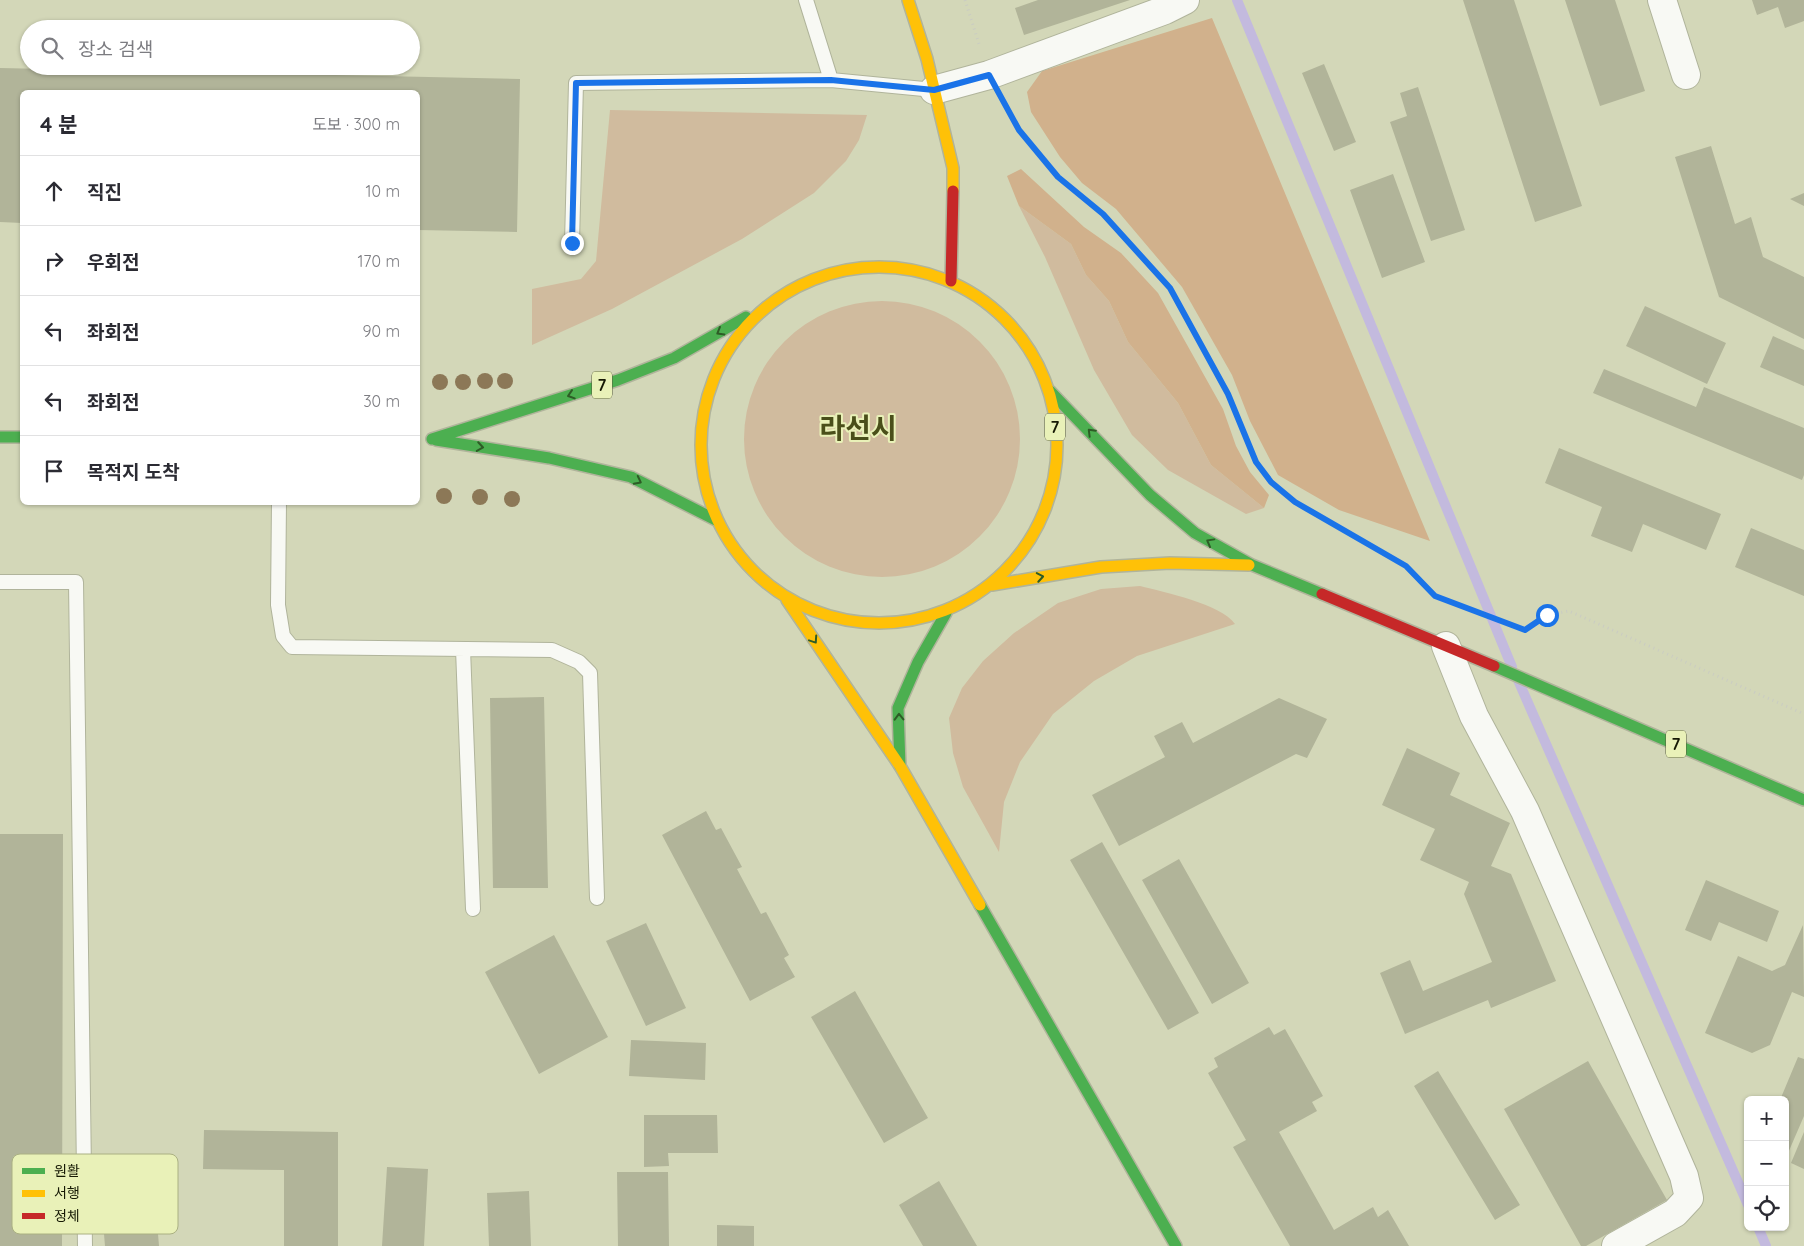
<!DOCTYPE html>
<html lang="ko">
<head>
<meta charset="utf-8">
<style>
	:root { --surface:#fff; --page:#f7f7f7; --text:#2b2b33; --muted:#7c7c81; --line:#e1e1e2 }
	body { margin:0; font-family:Quicksand,"Noto Sans KR",sans-serif; background:var(--page); color:var(--text) }
	.controls { position:absolute; right:15px; bottom:15px; display:grid; overflow:hidden; border-radius:8px; box-shadow:0 1px 4px #0004 }
	.controls button { width:45px; height:45px; display:grid; place-items:center; padding:0; border:0; border-bottom:1px solid var(--line); background:var(--surface); color:var(--text); font:25px sans-serif }
	.stop { position:absolute; width:15px; height:15px; margin:-11px; border:4px solid #1a73e8; border-radius:50%; background:#fff }
	.stop.end { background:#1a73e8; border-color:#fff; box-shadow:0 1px 5px #0008 }
	.list { margin:0; padding:0; list-style:none }
	h2 { display:flex; justify-content:space-between; align-items:center; height:65px; margin:0; padding:0 20px; font-size:21px }
	h2 small { font-size:16px; font-weight:400; color:var(--muted) }
	.list li { display:grid; grid-template-columns:32px 1fr auto; gap:15px; align-items:center; box-sizing:border-box; height:70px; padding:0 20px; border-top:1px solid var(--line) }
	.list b { display:block; font-size:19px; white-space:nowrap }
	.list em { font-size:16px; font-style:normal; color:var(--muted) }
	.icon { flex:none; width:28px; height:28px; fill:none; stroke:currentColor; stroke-width:2; stroke-linecap:round; stroke-linejoin:round }
	.map { position:relative; flex:none; width:1804px; height:1246px; overflow:hidden }
	.search { position:absolute; background:var(--surface); box-shadow:0 1px 4px #0004; left:20px; top:20px; width:400px; height:55px; display:flex; align-items:center; gap:12px; box-sizing:border-box; padding:0 18px; border-radius:28px; color:var(--muted); font-size:19px }
	.panel { position:absolute; background:var(--surface); box-shadow:0 1px 4px #0004; left:20px; top:90px; width:400px; height:415px; border-radius:8px }
	.map>svg:first-child { display:block }
	.green { fill:#d0bb9e }
	.forest { fill:#d1b18c }
	.lines { fill:none; stroke-linecap:round; stroke-linejoin:round }
	.stream { stroke:#c3bade; stroke-width:10 }
	.building { fill:#b1b499 }
	.lane-casing { stroke:#b0b49b; stroke-width:16 }
	.street-casing { stroke:#b0b49b; stroke-width:30 }
	.fast-casing { stroke:#b0b49b; stroke-width:14 }
	.slow-casing { stroke:#b0b49b; stroke-width:14 }
	.jam-casing { stroke:#b0b49b; stroke-width:14 }
	.path { stroke:#caccc2; stroke-width:3; stroke-dasharray:1 4; stroke-linecap:butt }
	.lane { stroke:#f8f9f4; stroke-width:14 }
	.street { stroke:#f8f9f4; stroke-width:28 }
	.fast { stroke:#4caf50; stroke-width:11 }
	.slow { stroke:#ffc107; stroke-width:11 }
	.jam { stroke:#c62828; stroke-width:11 }
	.tree { fill:#8c7857 }
	.oneway { stroke:#2e5c26 }
	.route { stroke:#1a73e8; stroke-width:6 }
	.labels { text-anchor:middle; stroke-width:4; stroke-linejoin:round; paint-order:stroke }
	.shield { fill:#e9f1b8; stroke:#555a3a; stroke-width:1 }
	.shield-label { font-size:16px; font-weight:bold; fill:#161904 }
	.town-label { font-size:28px; font-weight:bold; fill:#4a4f1a; stroke:#e9f1b8 }
	.key { fill:#e9f1b8; stroke:#aab082; stroke-width:1 }
	.key-label { font-size:14px; fill:#161904 }
</style>
</head>
<body>
<div class="map">
<svg width="1804" height="1246" viewBox="0 0 1804 1246">
	<rect width="100%" height="100%" fill="#d3d7b8"/>
	<path class="green" d="M 610,110 L 867,115 L 859,140 L 846,161 L 814,193 L 742,239 L 612,309 L 532,345 L 532,289 L 581,279 L 596,261 Z
		M 1019,206 L 1071,244 L 1086,275 L 1109,301 L 1128,342 L 1178,403 L 1211,465 L 1264,508 L 1246,514 L 1168,470 L 1132,435 L 1094,370 L 1045,257 Z
		M744 439a138 138 0 1 1 276 0a138 138 0 1 1-276 0Z
		M 1140,586 C 1164,592 1221,604 1235,624 L 1137,656 L 1094,681 L 1053,714 L 1020,762 L 1004,802 L 999,852 L 963,787 L 953,753 L 949,718 L 962,688 L 983,661 L 1014,633 L 1058,603 L 1101,589 Z"/>
	<path class="forest" d="M 1212,18 L 1430,541 L 1339,510 L 1278,475 L 1250,421 L 1232,375 L 1182,287 L 1116,209 L 1082,183 L 1060,157 L 1031,112 L 1027,92 L 1042,71 Z
		M 1021,169 L 1084,227 L 1121,253 L 1158,293 L 1223,409 L 1236,446 L 1250,472 L 1269,495 L 1264,508 L 1211,465 L 1178,403 L 1128,342 L 1109,301 L 1086,275 L 1071,244 L 1019,206 L 1007,176 Z"/>
	<g class="lines">
		<path class="stream" d="M 1237,0 L 1512,667
			M 1518,680 L 1748,1205
			M 1758,1227 L 1766,1246"/>
	</g>
	<path class="building" d="M 1038,0 L 1130,0 L 1024,35 L 1015,8 Z
		M 1463,0 L 1514,0 L 1582,206 L 1535,222 Z
		M 1565,0 L 1615,0 L 1645,91 L 1600,106 Z
		M 1752,0 L 1804,0 L 1804,21 L 1785,28 L 1778,7 L 1757,15 Z
		M 1324,64 L 1356,142 L 1334,151 L 1302,73 Z
		M 0,68 L 520,79 L 517,232 L 418,230 L 418,92 L 22,92 L 22,223 L 0,222 Z
		M 1418,87 L 1465,230 L 1431,241 L 1390,122 L 1407,116 L 1400,93 Z
		M 1711,146 L 1735,224 L 1751,217 L 1763,257 L 1804,277 L 1804,339 L 1719,297 L 1675,157 Z
		M 1393,174 L 1425,262 L 1382,278 L 1350,190 Z
		M 1804,193 L 1804,206 L 1790,199 Z
		M 1645,306 L 1726,343 L 1707,384 L 1626,346 Z
		M 1773,336 L 1804,350 L 1804,386 L 1760,367 Z
		M 1604,369 L 1696,407 L 1704,387 L 1804,428 L 1804,475 L 1802,480 L 1593,393 Z
		M 1559,448 L 1721,514 L 1706,550 L 1643,524 L 1632,552 L 1591,536 L 1602,507 L 1545,483 Z
		M 1751,528 L 1804,550 L 1804,596 L 1735,567 Z
		M 544,697 L 548,888 L 493,888 L 490,698 Z
		M 1279,698 L 1327,719 L 1307,758 L 1296,754 L 1119,846 L 1092,795 L 1165,757 L 1154,736 L 1182,722 L 1193,743 Z
		M 1407,748 L 1460,773 L 1450,795 L 1510,823 L 1491,866 L 1511,874 L 1556,981 L 1491,1008 L 1488,1000 L 1405,1034 L 1380,973 L 1410,960 L 1423,991 L 1492,962 L 1464,894 L 1469,882 L 1420,860 L 1435,829 L 1382,805 Z
		M 706,811 L 716,830 L 721,828 L 742,867 L 737,869 L 761,914 L 766,912 L 789,955 L 784,958 L 795,977 L 750,1001 L 662,835 Z
		M 0,834 L 63,834 L 62,1246 L 0,1246 Z
		M 1102,842 L 1199,1013 L 1168,1030 L 1070,860 Z
		M 1179,859 L 1249,983 L 1212,1004 L 1142,880 Z
		M 1706,880 L 1779,911 L 1767,942 L 1719,922 L 1711,941 L 1685,930 Z
		M 646,923 L 686,1008 L 646,1026 L 606,941 Z
		M 1803,925 L 1804,997 L 1792,992 L 1770,1045 L 1752,1053 L 1705,1033 L 1738,956 L 1772,971 L 1785,965 Z
		M 554,935 L 608,1037 L 539,1074 L 485,972 Z
		M 855,991 L 928,1118 L 884,1143 L 811,1017 Z
		M 1269,1027 L 1274,1035 L 1285,1029 L 1323,1096 L 1312,1102 L 1317,1111 L 1279,1132 L 1334,1230 L 1373,1207 L 1378,1217 L 1388,1210 L 1409,1246 L 1290,1246 L 1233,1147 L 1246,1140 L 1208,1073 L 1218,1067 L 1214,1058 Z
		M 631,1040 L 706,1043 L 705,1080 L 629,1076 Z
		M 1798,1057 L 1804,1059 L 1804,1116 L 1785,1160 L 1785,1100 L 1780,1100 Z
		M 1588,1061 L 1667,1200 L 1586,1246 L 1581,1246 L 1504,1109 Z
		M 1438,1071 L 1520,1205 L 1495,1220 L 1414,1086 Z
		M 644,1115 L 717,1115 L 718,1153 L 668,1153 L 669,1166 L 644,1167 Z
		M 204,1130 L 338,1132 L 338,1246 L 284,1246 L 284,1170 L 203,1169 Z
		M 1804,1132 L 1804,1169 L 1791,1163 Z
		M 387,1167 L 428,1169 L 424,1246 L 382,1246 Z
		M 617,1172 L 668,1172 L 669,1246 L 618,1246 Z
		M 939,1181 L 977,1246 L 923,1246 L 899,1205 Z
		M 529,1191 L 531,1246 L 489,1246 L 487,1193 Z
		M 717,1225 L 754,1226 L 754,1246 L 717,1246 Z
		M 104,1234 L 158,1234 L 159,1246 L 105,1246 Z"/>
	<g class="lines">
		<defs>
			<path id="lane" d="M 806,0 L 831,80 L 934,90
				M 572,243 L 576,83 L 831,80
				M 279,502 L 278,605 L 283,636 L 292,647 L 552,650 L 579,662 L 590,673 L 597,898
				M 0,582 L 76,582 L 85,1246
				M 463,649 L 473,909"/>
			<path id="street" d="M 1662,0 L 1686,75
				M 934,90 L 989,75 L 1165,10 L 1185,0
				M 1446,646 L 1474,716 L 1525,811 L 1684,1176 L 1689,1198 L 1675,1213 L 1616,1246"/>
			<path id="fast" d="M 1050,391 L 1150,495 L 1195,533 L 1252,565 L 1322,594
				M 0,437 L 22,437
				M 432,439 L 618,380 L 674,358 L 746,317
				M 436,440 L 549,458 L 631,477 L 716,520
				M 1494,666 L 1804,800
				M 900,766 L 898,708 L 918,662 L 946,613
				M 980,905 L 1176,1246"/>
			<path id="slow" d="M 908,0 L 927,59 L 953,168 L 953,191
				M701 445a178 178 0 1 1 356 0a178 178 0 1 1-356 0Z
				M 992,585 L 1101,567 L 1170,563 L 1249,565
				M 787,600 L 900,766 L 980,905"/>
			<path id="jam" d="M 951,281 L 953,191
				M 1322,594 L 1494,666"/>
		</defs>
		<use href="#lane" class="lane-casing"/>
		<use href="#street" class="street-casing"/>
		<use href="#fast" class="fast-casing"/>
		<use href="#slow" class="slow-casing"/>
		<use href="#jam" class="jam-casing"/>
		<path class="path" d="M 965,0 L 980,47
			M 1003,101 L 1019,130 L 1058,177 L 1103,215 L 1170,288 L 1228,394 L 1256,462 L 1271,482 L 1295,502 L 1406,566 L 1435,596 L 1525,630 L 1547,615 L 1569,611 L 1804,714"/>
		<use href="#lane" class="lane"/>
		<use href="#street" class="street"/>
		<use href="#fast" class="fast"/>
		<use href="#slow" class="slow"/>
		<use href="#jam" class="jam"/>
	</g>
	<g class="tree">
		<circle cx="485" cy="381" r="8"/>
		<circle cx="505" cy="381" r="8"/>
		<circle cx="440" cy="382" r="8"/>
		<circle cx="463" cy="382" r="8"/>
		<circle cx="444" cy="496" r="8"/>
		<circle cx="480" cy="497" r="8"/>
		<circle cx="512" cy="499" r="8"/>
	</g>
	<defs><path id="oneway-chevron" d="M-2-3.5L2.5 0L-2 3.5" fill="none" stroke-width="1.6" stroke-linecap="round" stroke-linejoin="round" transform="scale(1.25)"/></defs>
	<g class="oneway">
		<use href="#oneway-chevron" transform="translate(720 332) rotate(150)"/>
		<use href="#oneway-chevron" transform="translate(571 395) rotate(162)"/>
		<use href="#oneway-chevron" transform="translate(1091 432) rotate(-135)"/>
		<use href="#oneway-chevron" transform="translate(480 447) rotate(9)"/>
		<use href="#oneway-chevron" transform="translate(638 481) rotate(27)"/>
		<use href="#oneway-chevron" transform="translate(1210 542) rotate(-151)"/>
		<use href="#oneway-chevron" transform="translate(1040 577) rotate(-10)"/>
		<use href="#oneway-chevron" transform="translate(814 640) rotate(56)"/>
		<use href="#oneway-chevron" transform="translate(899 717) rotate(-91)"/>
	</g>
	<g class="lines">
		<path class="route" d="M 572,243 L 576,83 L 831,80 L 934,90 L 989,75 L 1019,130 L 1058,177 L 1103,214 L 1170,288 L 1228,394 L 1256,462 L 1271,482 L 1295,502 L 1406,566 L 1435,596 L 1525,630 L 1547,615"/>
	</g>
	<g class="labels">
		<g class="shield">
			<rect x="592" y="371.5" width="20" height="27" rx="4"/>
			<rect x="1045" y="413.5" width="20" height="27" rx="4"/>
			<rect x="1666" y="730.5" width="20" height="27" rx="4"/>
		</g>
		<g class="shield-label">
			<text x="602" y="391">7</text>
			<text x="1055" y="433">7</text>
			<text x="1676" y="750">7</text>
		</g>
		<g class="town-label">
			<text x="858" y="438">라선시</text>
		</g>
	</g>
	<rect x="12" y="1154" width="166" height="80" rx="8" class="key"/>
	<rect x="22" y="1168" width="23" height="6" fill="#4caf50"/>
	<rect x="22" y="1190" width="23" height="7" fill="#ffc107"/>
	<rect x="22" y="1213" width="23" height="6" fill="#c62828"/>
	<g class="key-label">
		<text x="54" y="1176">원활</text>
		<text x="54" y="1198">서행</text>
		<text x="54" y="1221">정체</text>
	</g>
</svg>
<div class="controls">
<button>+</button>
<button>−</button>
<button><svg class="icon" aria-label="locate" viewBox="0 0 24 24"><circle cx="12" cy="12" r="6"/><path d="M12 2v4M12 18v4M2 12h4M18 12h4"/></svg></button>
</div>
<div class="stop" style="left:1547px;top:615px"></div>
<div class="stop end" style="left:572px;top:243px"></div>
<div class="search"><svg class="icon" aria-label="search" viewBox="0 0 24 24"><circle cx="10" cy="10" r="6"/><path d="M15 15l6 6"/></svg>장소 검색</div>
<section class="panel">
<h2>4 분<small>도보 · 300 m</small></h2>
<ul class="list">
<li><svg class="icon" aria-label="ahead" viewBox="0 0 24 24"><path d="M12 20V5M6 11l6-6 6 6"/></svg><div><b>직진</b></div><em>10 m</em></li>
<li><svg class="icon" aria-label="right" viewBox="0 0 24 24"><path d="M7 20v-9h11M14 6l5 5-5 5"/></svg><div><b>우회전</b></div><em>170 m</em></li>
<li><svg class="icon" aria-label="left" viewBox="0 0 24 24"><path d="M17 20v-9H6M10 6l-5 5 5 5"/></svg><div><b>좌회전</b></div><em>90 m</em></li>
<li><svg class="icon" aria-label="left" viewBox="0 0 24 24"><path d="M17 20v-9H6M10 6l-5 5 5 5"/></svg><div><b>좌회전</b></div><em>30 m</em></li>
<li><svg class="icon" aria-label="arrive" viewBox="0 0 24 24"><path d="M6 21V4h12l-3 4 3 4H6"/></svg><div><b>목적지 도착</b></div></li>
</ul>
</section>
</div>
</body>
</html>
